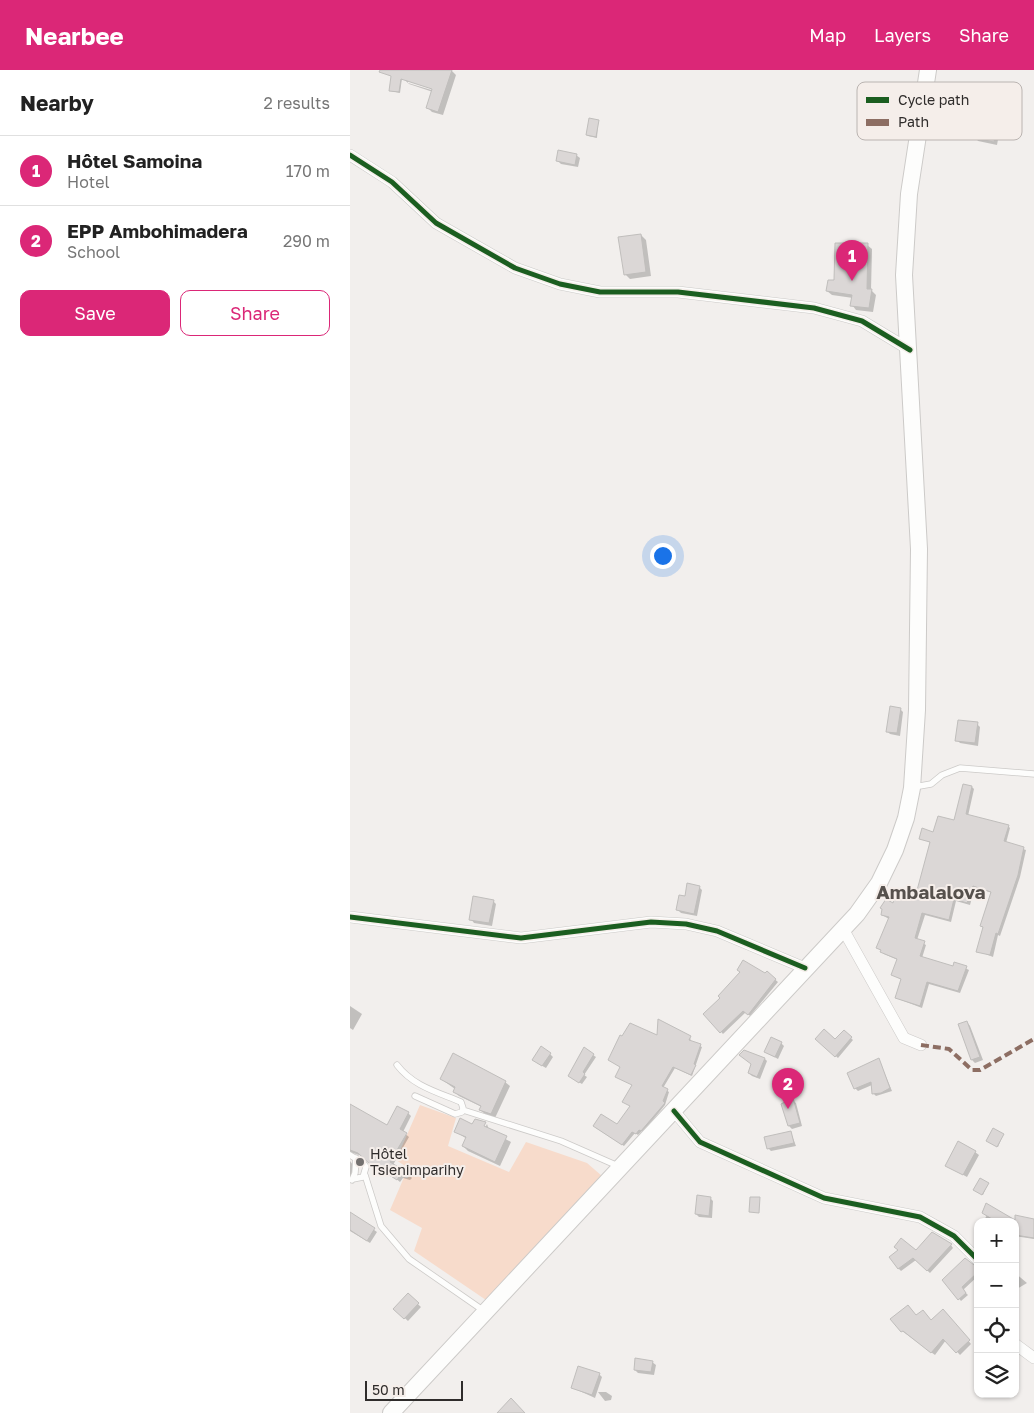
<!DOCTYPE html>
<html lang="en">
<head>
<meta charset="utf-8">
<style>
	:root { --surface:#fff; --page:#f2f2f2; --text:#222; --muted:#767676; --line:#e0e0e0; --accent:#db2777 }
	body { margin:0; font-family:"Golos Text",sans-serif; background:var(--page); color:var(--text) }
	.controls { position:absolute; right:15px; bottom:15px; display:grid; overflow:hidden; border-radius:10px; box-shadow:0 1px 4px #0004 }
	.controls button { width:45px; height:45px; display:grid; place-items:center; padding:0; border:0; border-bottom:1px solid var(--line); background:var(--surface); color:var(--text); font:25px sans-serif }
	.scale { position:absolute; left:15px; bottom:12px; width:98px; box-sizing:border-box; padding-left:5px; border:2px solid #2f2c2b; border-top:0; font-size:14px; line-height:18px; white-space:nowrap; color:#2f2c2b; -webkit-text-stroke:4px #f5eeea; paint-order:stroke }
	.you { position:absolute; left:312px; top:485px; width:18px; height:18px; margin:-12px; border:4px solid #fff; border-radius:50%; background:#1a73e8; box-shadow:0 0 0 8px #1a73e833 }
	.badge { display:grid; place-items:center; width:32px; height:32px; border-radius:50%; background:var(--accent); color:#fff; font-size:16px; font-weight:700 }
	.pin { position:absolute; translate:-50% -41px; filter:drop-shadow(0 1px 2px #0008) }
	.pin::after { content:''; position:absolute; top:26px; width:18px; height:15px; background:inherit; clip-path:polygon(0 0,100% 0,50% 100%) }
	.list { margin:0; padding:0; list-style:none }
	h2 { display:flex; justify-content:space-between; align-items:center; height:65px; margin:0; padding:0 20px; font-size:21px }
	h2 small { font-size:16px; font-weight:400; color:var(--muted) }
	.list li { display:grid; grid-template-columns:32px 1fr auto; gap:15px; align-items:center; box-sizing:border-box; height:70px; padding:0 20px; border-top:1px solid var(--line) }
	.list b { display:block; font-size:19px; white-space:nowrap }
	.list p { margin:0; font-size:16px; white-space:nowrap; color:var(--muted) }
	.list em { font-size:16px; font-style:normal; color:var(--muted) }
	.actions { display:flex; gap:10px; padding:15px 20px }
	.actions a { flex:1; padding:11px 0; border:1px solid var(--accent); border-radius:10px; text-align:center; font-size:18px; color:var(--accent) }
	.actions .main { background:var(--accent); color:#fff }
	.icon { flex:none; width:28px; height:28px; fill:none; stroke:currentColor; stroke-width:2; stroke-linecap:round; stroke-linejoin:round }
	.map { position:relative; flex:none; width:684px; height:1343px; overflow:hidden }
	header { display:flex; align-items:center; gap:30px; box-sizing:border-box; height:70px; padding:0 25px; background:var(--accent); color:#fff }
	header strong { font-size:24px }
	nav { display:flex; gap:28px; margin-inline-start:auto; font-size:18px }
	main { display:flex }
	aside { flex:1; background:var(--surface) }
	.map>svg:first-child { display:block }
	.green { fill:#f7dbcb }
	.shadow { fill:#0003; fill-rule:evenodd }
	.building { fill:#dbd7d6; stroke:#c0bebc }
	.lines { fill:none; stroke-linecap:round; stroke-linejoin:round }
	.lane-casing { stroke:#cccac8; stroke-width:7 }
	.street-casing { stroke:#cccac8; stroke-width:12 }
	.primary-casing { stroke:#cccac8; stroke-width:18 }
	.lane { stroke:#fdfdfc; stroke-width:5.5 }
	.street { stroke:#fdfdfc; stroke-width:11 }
	.primary { stroke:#fdfdfc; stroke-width:16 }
	.quiet { stroke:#8d6e63; stroke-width:4; stroke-dasharray:8 4; stroke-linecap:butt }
	.cycleway-casing { stroke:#f5eeea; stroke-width:8 }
	.cycleway { stroke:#1b5e20; stroke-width:5 }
	.poi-dot { fill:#73706f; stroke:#f5eeea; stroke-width:2 }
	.labels { text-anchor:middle; stroke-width:4; stroke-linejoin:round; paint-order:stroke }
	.poi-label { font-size:14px; fill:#2f2c2b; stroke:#f5eeea; text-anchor:start }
	.district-label { font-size:19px; font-weight:bold; fill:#56514d; stroke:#f5eeea }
	.key { fill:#f5eeea; stroke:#bab4b1; stroke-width:1 }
	.key-label { font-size:14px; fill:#2f2c2b }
</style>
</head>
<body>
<header>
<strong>Nearbee</strong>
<nav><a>Map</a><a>Layers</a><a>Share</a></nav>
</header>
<main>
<aside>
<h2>Nearby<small>2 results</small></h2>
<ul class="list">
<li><span class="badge">1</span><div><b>Hôtel Samoina</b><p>Hotel</p></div><em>170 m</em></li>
<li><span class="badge">2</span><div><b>EPP Ambohimadera</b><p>School</p></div><em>290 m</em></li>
</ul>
<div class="actions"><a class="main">Save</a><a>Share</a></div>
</aside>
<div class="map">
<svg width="684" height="1343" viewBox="0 0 684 1343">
	<rect width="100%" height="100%" fill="#f2efed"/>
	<path class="green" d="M 70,1035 L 106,1048 L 98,1076 L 159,1102 L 176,1072 L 237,1093 L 252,1106 L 136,1230 L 64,1181 L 72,1158 L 40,1140 L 58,1098 L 46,1090 Z"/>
	<path class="shadow" d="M 57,0 L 101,0 L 106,5 L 93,45 L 82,42 L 77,37 L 83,22 L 59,14 L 54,9 ZM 58,10 L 88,20 L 88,22 L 58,13 Z
		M 43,6 L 52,8 L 50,23 L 41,21 Z
		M 649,47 L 655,57 L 653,65 L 649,64 L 647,75 L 628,71 L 625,67 Z
		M 248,52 L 247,68 L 238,66 L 237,65 Z
		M 226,85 L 230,88 L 228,97 L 211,94 L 208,91 Z
		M 291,165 L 296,170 L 301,206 L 280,209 L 275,204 Z
		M 517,175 L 522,179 L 521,220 L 526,225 L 523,242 L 506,240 L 502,235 L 503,228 L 482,225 L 477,221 Z
		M 550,639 L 553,642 L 550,666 L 540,664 L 537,661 Z
		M 627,654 L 630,657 L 628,676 L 610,673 L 607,670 Z
		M 622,717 L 624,719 L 618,746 L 658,756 L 660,758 L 656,773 L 676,780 L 670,807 L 650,866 L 648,865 L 643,887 L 628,881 L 634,858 L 631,856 L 642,823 L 625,817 L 620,835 L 606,831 L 601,852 L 575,845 L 567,870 L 576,875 L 572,888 L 604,898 L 605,893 L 619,900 L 610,923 L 579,914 L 572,938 L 546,928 L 552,910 L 543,905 L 548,890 L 534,884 L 528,877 L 539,849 L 532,845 L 544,835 L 567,826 L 581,773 L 570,768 L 605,752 Z
		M 349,817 L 352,820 L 347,846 L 331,843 L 327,839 L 336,827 Z
		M 143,831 L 146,834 L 142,856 L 124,853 L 121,849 Z
		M 417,903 L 428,912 L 400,946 L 396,942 L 373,964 L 355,944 L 372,928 Z
		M 0,936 L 12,944 L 3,960 L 0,958 Z
		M 617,952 L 620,956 L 633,990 L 625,993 L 622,990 L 610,955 Z
		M 494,962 L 503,970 L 488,988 L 467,969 L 486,971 Z
		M 308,967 L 340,967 L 341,972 L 352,977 L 342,1006 L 325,998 L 313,1018 L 319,1022 L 315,1035 L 293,1062 L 292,1061 L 288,1065 L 285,1063 L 274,1076 L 246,1058 L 267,1055 L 282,1037 Z
		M 431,973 L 434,976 L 428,989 L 415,982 Z
		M 234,979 L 246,987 L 234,1005 L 237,1007 L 232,1014 L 222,1008 L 227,993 L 226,992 Z
		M 200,984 L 203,987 L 196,998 L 187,993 Z
		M 415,989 L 417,991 L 410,1009 L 402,1006 L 399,1003 L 403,994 Z
		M 529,990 L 542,1021 L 526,1026 L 523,1023 L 522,1015 L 508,1021 L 505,1018 Z
		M 91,1009 L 155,1012 L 160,1016 L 145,1048 L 135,1044 L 130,1040 L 132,1037 L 109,1026 L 104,1021 L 105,1019 Z
		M 442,1030 L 446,1033 L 452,1056 L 442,1059 L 439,1056 Z
		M 0,1036 L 38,1056 L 58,1043 L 61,1046 L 53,1062 L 59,1067 L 43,1095 L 59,1105 L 62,1108 L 60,1110 L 53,1108 L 50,1112 L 38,1102 L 27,1098 L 12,1086 L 3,1083 L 0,1085 Z
		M 125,1050 L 136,1054 L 134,1054 L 133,1062 L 137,1054 L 139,1060 L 161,1072 L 150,1096 L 118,1081 L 113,1076 L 117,1069 L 106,1062 L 123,1056 Z
		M 441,1063 L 446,1076 L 421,1081 L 418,1078 Z
		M 653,1065 L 648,1077 L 639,1072 Z
		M 625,1082 L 629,1085 L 617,1107 L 597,1096 Z
		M 0,1091 L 3,1095 L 0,1113 Z
		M 638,1114 L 633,1125 L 626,1121 Z
		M 360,1128 L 363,1131 L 362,1148 L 349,1147 L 346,1144 Z
		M 636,1135 L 666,1151 L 684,1151 L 684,1169 L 665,1166 L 665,1152 L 633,1152 L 637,1145 L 632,1142 Z
		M 0,1143 L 27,1162 L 20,1173 L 0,1161 Z
		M 601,1175 L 603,1178 L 580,1203 L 566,1190 L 551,1201 L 549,1199 L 550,1180 L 566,1182 Z
		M 628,1200 L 628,1206 L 613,1220 L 618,1225 L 611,1231 L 594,1211 Z
		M 665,1203 L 677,1213 L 665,1220 Z
		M 58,1225 L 71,1237 L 58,1251 L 45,1239 Z
		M 596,1243 L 621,1274 L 610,1285 L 596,1270 L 585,1285 L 552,1261 L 566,1247 L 581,1252 Z
		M 302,1292 L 306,1295 L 304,1305 L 288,1303 L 285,1300 Z
		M 249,1304 L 252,1307 L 245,1328 L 223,1318 Z
		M 248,1322 L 256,1322 L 262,1326 L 261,1330 L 255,1331 Z"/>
	<path class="building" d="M 30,0 L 102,0 L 88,42 L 76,38 L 82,19 L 51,9 L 49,22 L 39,21 L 41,6 L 29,2 Z
		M 632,42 L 650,46 L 649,52 L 652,53 L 650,63 L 646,62 L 644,72 L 624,68 Z
		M 239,48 L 249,50 L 246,67 L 236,65 Z
		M 208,80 L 227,84 L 225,95 L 206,91 Z
		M 291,164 L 296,202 L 274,205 L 268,167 Z
		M 485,173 L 518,173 L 517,219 L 522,219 L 519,238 L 500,236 L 502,225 L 476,221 L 478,210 L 484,210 Z
		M 540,636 L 551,638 L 547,663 L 536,662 Z
		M 608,650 L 628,652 L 625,673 L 605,671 Z
		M 613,714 L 622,716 L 616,744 L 659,755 L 654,771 L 674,777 L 668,805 L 648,864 L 646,863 L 640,885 L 626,882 L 633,857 L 630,856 L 641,822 L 623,816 L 617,833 L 604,829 L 599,850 L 572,843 L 565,868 L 575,871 L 570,886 L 603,896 L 604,892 L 617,896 L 608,921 L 577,912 L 570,936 L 545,928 L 551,909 L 541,905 L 547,889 L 530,882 L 531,880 L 526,878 L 539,847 L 531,845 L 532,839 L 530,838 L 536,829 L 543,833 L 546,820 L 566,824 L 580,772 L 569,769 L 572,758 L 583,762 L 588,746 L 604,750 Z
		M 337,813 L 350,816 L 344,844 L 326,840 L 329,825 L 335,826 Z
		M 123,826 L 144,830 L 139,853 L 119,850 Z
		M 393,890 L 415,903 L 417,901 L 426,909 L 398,945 L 393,941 L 370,963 L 353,944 L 370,928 L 368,926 L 390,902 L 387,900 Z
		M 308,949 L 341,966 L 339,970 L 351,974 L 344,994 L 346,995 L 341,1005 L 323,997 L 312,1016 L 318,1019 L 313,1031 L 315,1033 L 291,1061 L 289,1060 L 286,1064 L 282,1062 L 272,1075 L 243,1056 L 251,1044 L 267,1054 L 280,1036 L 272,1032 L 282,1015 L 265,1007 L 270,997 L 258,990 L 270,965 L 272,966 L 280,953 L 307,965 Z
		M 617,951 L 630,987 L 621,990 L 608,954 Z
		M 474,959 L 485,969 L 494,960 L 502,967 L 485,987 L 465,969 Z
		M 421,967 L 432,972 L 425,987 L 414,982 Z
		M 191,976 L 201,983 L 192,996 L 182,990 Z
		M 234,977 L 244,984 L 233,1002 L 235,1004 L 229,1013 L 218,1006 Z
		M 394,980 L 415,988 L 407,1007 L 398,1003 L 401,994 L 389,985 Z
		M 103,983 L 156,1011 L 141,1044 L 129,1040 L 131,1036 L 103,1022 L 105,1017 L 90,1009 Z
		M 529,988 L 540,1018 L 531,1023 L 522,1024 L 521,1012 L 504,1019 L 497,1003 Z
		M 443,1028 L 450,1053 L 438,1056 L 431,1034 Z
		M 0,1034 L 37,1055 L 47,1036 L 59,1042 L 50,1059 L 57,1063 L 40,1092 L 60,1104 L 57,1108 L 50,1105 L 47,1110 L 36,1103 L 37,1101 L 22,1096 L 8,1083 L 0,1080 Z
		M 110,1048 L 122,1054 L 125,1049 L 136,1052 L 134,1056 L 157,1066 L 145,1092 L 112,1076 L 116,1067 L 104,1062 Z
		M 643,1058 L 654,1064 L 647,1077 L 636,1071 Z
		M 441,1061 L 444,1073 L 417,1079 L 414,1067 Z
		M 608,1071 L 626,1081 L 613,1105 L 595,1096 Z
		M 630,1108 L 639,1113 L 632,1125 L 623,1120 Z
		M 347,1125 L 361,1127 L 359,1146 L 345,1144 Z
		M 400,1127 L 410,1127 L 409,1143 L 399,1142 Z
		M 636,1133 L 665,1150 L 665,1145 L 684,1149 L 684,1168 L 665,1165 L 665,1152 L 647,1152 L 632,1143 Z
		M 0,1142 L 25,1158 L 17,1171 L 0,1160 Z
		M 582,1162 L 602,1174 L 577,1201 L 563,1188 L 548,1199 L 539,1187 L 548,1180 L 544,1177 L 551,1168 L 566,1180 Z
		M 615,1188 L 628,1198 L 628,1202 L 612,1217 L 616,1223 L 608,1230 L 592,1210 Z
		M 58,1223 L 69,1233 L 54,1249 L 43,1239 Z
		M 558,1235 L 566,1245 L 573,1240 L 581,1250 L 593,1239 L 620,1270 L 606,1283 L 593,1269 L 581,1283 L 553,1261 L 551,1262 L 540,1249 Z
		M 285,1288 L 303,1291 L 301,1302 L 284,1300 Z
		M 228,1296 L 250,1303 L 242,1325 L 221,1318 Z
		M 161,1328 L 175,1343 L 147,1343 Z"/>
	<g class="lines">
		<defs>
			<path id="lane" d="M 564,717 L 581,714 L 592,705 L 610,698 L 684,704
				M 47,995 C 63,1016 87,1022 111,1032 L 113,1038 L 112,1042 L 105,1044 L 65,1026
				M 113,1040 L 211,1071 L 268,1096
				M 0,1085 L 13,1093 L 16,1097 L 13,1107 L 3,1109
				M 15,1105 L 31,1156 L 59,1189 L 134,1241
				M 2,1110 L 5,1103 L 6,1088"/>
			<path id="street" d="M 0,85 L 42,112 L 86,153 L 165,198 L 210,214 L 250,222 L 328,222 L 464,238 L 512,251 L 560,280
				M 0,847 L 171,868 L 301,852 L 336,854 L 367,861 L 455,898
				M 493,859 L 554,968 L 571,975
				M 324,1041 L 350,1072 L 474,1128 L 570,1147 L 604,1166 L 628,1190
				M 665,1274 L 684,1288"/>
			<path id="primary" d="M 41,1343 L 507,844 L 529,813 L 545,780 L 556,748 L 562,718 L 567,640 L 569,479 L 554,205 L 559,124 L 578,0"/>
		</defs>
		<use href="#lane" class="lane-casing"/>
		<use href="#street" class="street-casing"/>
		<use href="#primary" class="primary-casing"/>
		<use href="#lane" class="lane"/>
		<use href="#street" class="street"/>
		<use href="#primary" class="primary"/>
		<path class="quiet" d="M 571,975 L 599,979 L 622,1000 L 630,1000 L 684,969"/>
		<defs>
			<path id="cycleway" d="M 0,85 L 42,112 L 86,153 L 165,198 L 210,214 L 250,222 L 328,222 L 464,238 L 512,251 L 560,280
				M 0,847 L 171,868 L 301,852 L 336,854 L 367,861 L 455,898
				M 324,1041 L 350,1072 L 474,1128 L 570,1147 L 604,1166 L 628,1190"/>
		</defs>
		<use href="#cycleway" class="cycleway-casing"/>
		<use href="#cycleway" class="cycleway"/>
	</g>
	<circle class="poi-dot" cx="10" cy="1092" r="5"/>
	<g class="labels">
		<g class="poi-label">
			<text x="20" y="1089">Hôtel<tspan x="20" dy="16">Tsienimparihy</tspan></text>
		</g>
		<g class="district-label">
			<text x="581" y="829">Ambalalova</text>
		</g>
	</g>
	<rect x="507" y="12" width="165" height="58" rx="8" class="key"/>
	<rect x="516" y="27" width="23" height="6" fill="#1b5e20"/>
	<rect x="516" y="49" width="23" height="7" fill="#8d6e63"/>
	<g class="key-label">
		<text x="548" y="35">Cycle path</text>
		<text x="548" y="57">Path</text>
	</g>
</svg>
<div class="controls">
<button>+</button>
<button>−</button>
<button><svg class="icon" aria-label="locate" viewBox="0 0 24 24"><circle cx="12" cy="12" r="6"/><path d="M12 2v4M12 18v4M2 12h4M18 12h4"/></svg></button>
<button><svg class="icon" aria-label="layers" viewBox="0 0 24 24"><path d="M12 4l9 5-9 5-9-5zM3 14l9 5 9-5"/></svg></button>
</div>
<div class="scale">50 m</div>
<div class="you"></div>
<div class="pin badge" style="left:502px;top:211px">1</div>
<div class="pin badge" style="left:438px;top:1039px">2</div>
</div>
</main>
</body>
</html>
